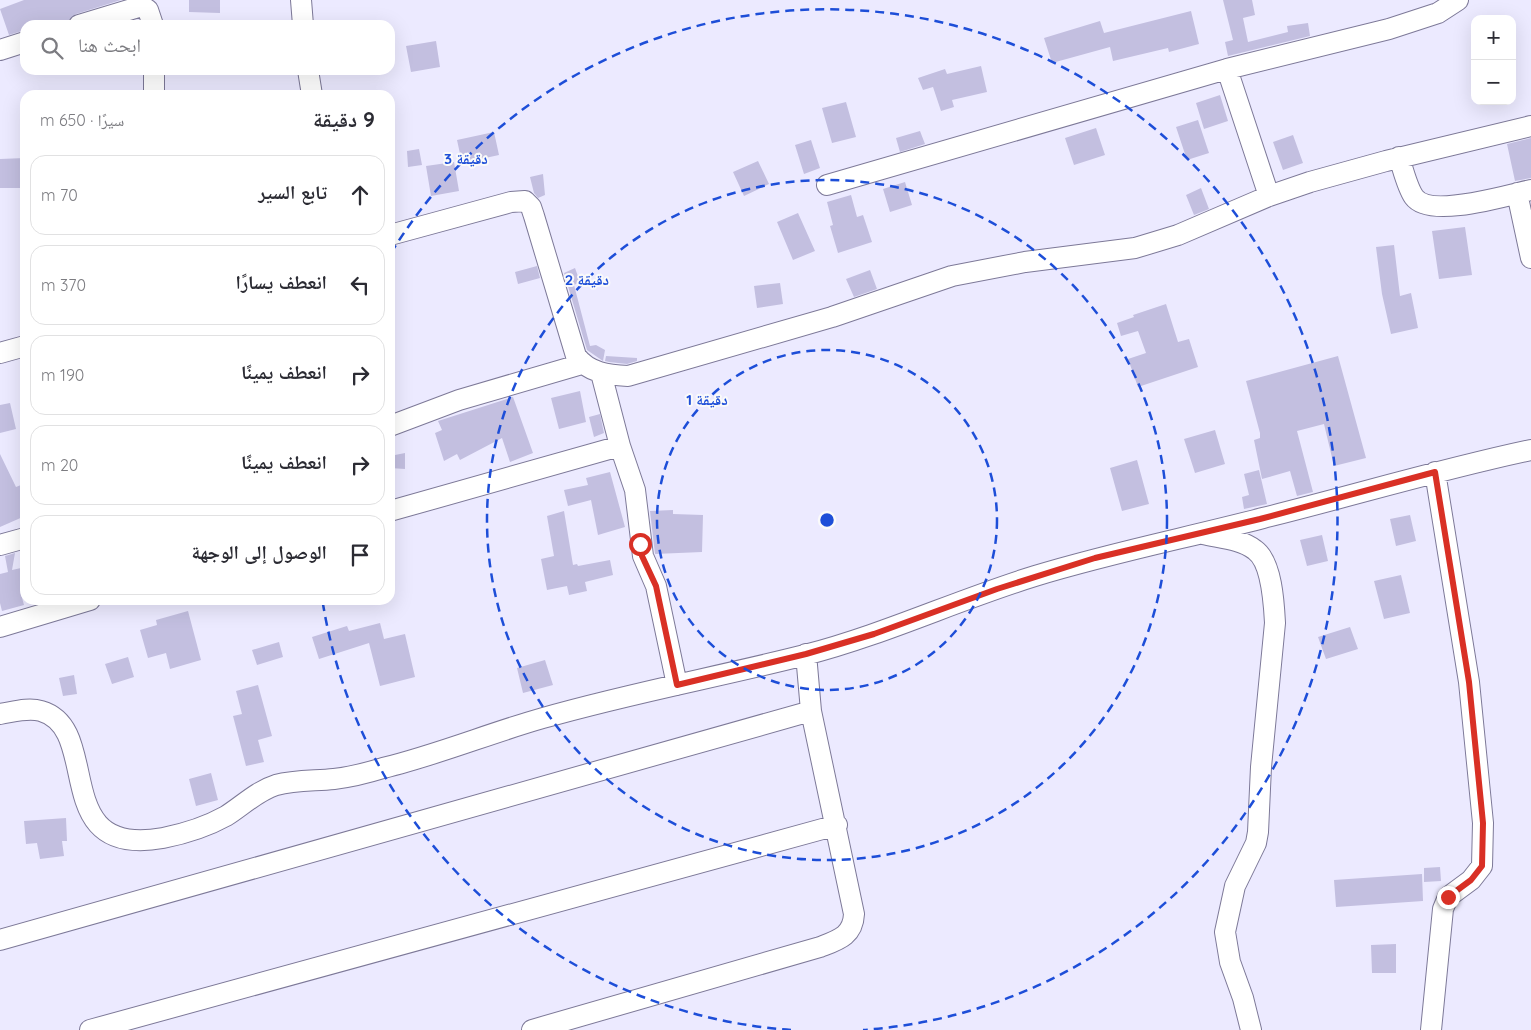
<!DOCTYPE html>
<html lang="ar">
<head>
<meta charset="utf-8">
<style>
	:root { --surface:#fff; --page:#f2f2f3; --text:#2b2b33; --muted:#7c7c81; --line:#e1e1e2 }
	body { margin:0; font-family:Quicksand,"Noto Naskh Arabic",sans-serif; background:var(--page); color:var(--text); direction:rtl }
	.controls { position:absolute; right:15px; top:15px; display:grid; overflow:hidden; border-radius:10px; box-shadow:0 5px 20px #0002 }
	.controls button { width:45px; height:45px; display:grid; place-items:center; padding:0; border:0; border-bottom:1px solid var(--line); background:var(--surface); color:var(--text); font:25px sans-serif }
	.stop { position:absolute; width:15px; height:15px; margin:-11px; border:4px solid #d93025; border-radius:50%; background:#fff }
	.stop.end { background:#d93025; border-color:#fff; box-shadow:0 1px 5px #0008 }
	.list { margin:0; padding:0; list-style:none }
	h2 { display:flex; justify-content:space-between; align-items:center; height:65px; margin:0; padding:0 20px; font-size:21px }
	h2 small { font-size:16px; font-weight:400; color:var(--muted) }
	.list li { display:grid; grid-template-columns:32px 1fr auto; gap:15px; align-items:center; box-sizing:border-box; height:80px; margin:0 10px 10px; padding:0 10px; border:1px solid var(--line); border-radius:15px }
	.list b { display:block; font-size:19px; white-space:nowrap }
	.list em { font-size:16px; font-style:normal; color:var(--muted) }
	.icon { flex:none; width:28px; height:28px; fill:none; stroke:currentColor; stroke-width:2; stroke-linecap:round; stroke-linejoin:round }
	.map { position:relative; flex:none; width:1531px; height:1030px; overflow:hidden; direction:ltr }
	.search { position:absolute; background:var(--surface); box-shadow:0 5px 20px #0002; left:20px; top:20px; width:375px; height:55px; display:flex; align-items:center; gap:12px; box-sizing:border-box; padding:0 18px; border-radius:15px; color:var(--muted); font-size:19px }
	.panel { position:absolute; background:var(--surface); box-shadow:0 5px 20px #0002; left:20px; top:90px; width:375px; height:515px; border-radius:15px; direction:rtl }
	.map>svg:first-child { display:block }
	.building { fill:#c3bfe0 }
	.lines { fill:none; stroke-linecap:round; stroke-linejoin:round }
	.minor-casing { stroke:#7d7998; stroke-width:22 }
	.minor { stroke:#fff; stroke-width:20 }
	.route { stroke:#d93025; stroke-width:6 }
	.ring { fill:none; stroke:#1d4ed8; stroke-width:2.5; stroke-dasharray:9 6 }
	.centre { fill:#1d4ed8; stroke:#fafafa; stroke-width:2.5 }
	.ring-label { font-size:15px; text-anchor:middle; font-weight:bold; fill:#1d4ed8; stroke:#fafafa; stroke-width:4; stroke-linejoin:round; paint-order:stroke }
</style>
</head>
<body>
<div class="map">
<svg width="1531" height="1030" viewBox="0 0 1531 1030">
	<rect width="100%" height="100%" fill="#eceaff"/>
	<path class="building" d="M 24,0 L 121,0 L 76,14 L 68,21 L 54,25 L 25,25 L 25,30 L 9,35 L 0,9 Z
		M 189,0 L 220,0 L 220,13 L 189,12 Z
		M 1223,0 L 1252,0 L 1255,15 L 1243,18 L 1248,42 L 1288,32 L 1287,26 L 1308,23 L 1310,36 L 1228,56 L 1225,42 L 1233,40 Z
		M 1191,11 L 1199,44 L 1169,52 L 1168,48 L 1113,61 L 1110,47 L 1052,63 L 1044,38 L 1100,21 L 1104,33 Z
		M 436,41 L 440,67 L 411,72 L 406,46 Z
		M 981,66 L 987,92 L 952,100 L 954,107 L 941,111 L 933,87 L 923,90 L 918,78 L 945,69 L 947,74 Z
		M 1220,95 L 1228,121 L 1204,129 L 1196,103 Z
		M 846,102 L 856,137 L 832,143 L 822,108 Z
		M 1198,120 L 1209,153 L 1187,160 L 1176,127 Z
		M 1096,128 L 1105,155 L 1074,165 L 1065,138 Z
		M 920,131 L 925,144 L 900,152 L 896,138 Z
		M 494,132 L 499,155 L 462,163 L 457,140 Z
		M 1293,135 L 1303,163 L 1283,170 L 1273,142 Z
		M 1531,138 L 1531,178 L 1515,181 L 1507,144 Z
		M 811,140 L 820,168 L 804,174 L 795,145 Z
		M 419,149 L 422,165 L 408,167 L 407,151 Z
		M 25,158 L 25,188 L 0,188 L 0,159 Z
		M 758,161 L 769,184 L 744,196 L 733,172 Z
		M 454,162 L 459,191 L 431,196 L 426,166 Z
		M 543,174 L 545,195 L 538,198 L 534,193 L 530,177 Z
		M 905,182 L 912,205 L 890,212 L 883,189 Z
		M 1201,188 L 1209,209 L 1194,215 L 1186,195 Z
		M 851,195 L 857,217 L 863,215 L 872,242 L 838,253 L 830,226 L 833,225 L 827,202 Z
		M 798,213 L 815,251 L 793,260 L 777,222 Z
		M 1465,227 L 1472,275 L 1439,279 L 1432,231 Z
		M 1394,245 L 1400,296 L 1411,293 L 1418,328 L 1391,334 L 1382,294 L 1376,247 Z
		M 537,266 L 540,278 L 518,284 L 515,272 Z
		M 575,268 L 580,282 L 574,285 L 590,346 L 596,345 L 605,350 L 603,361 L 587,350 L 564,273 Z
		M 870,270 L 877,289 L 854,297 L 846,279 Z
		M 780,283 L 783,304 L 757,308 L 754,286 Z
		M 1166,304 L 1178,342 L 1189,339 L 1198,367 L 1138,387 L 1128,359 L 1146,353 L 1138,331 L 1121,336 L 1117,323 L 1134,317 L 1133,315 Z
		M 606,356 L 637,358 L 637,361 L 627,364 L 609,362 L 605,361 Z
		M 1338,356 L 1366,458 L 1334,466 L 1324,424 L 1297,431 L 1313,492 L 1297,496 L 1290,471 L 1262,479 L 1254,440 L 1260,438 L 1260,433 L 1246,381 Z
		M 580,391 L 586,422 L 559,429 L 551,398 Z
		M 513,397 L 533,453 L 510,462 L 502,438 L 460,460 L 457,454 L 444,461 L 435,433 L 442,430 L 438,421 Z
		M 10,403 L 16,429 L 0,433 L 0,405 Z
		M 600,414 L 604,433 L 594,437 L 589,417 Z
		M 1215,430 L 1225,464 L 1195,473 L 1184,439 Z
		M 405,453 L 405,469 L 390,468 L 390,456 Z
		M 0,454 L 16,487 L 21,485 L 25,493 L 25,500 L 20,502 L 25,516 L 0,527 Z
		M 1137,460 L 1149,504 L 1122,511 L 1110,468 Z
		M 1259,470 L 1267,504 L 1244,509 L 1242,497 L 1249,495 L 1244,474 Z
		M 610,472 L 625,527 L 598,535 L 591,500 L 568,506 L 564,490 L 588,485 L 586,478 Z
		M 673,510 L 673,514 L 703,515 L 702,552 L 655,554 L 650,511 Z
		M 564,511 L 573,565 L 577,564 L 578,566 L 610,560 L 613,575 L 585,582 L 587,591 L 569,595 L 567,586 L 547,590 L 541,559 L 554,556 L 547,516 Z
		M 1410,515 L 1416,541 L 1396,546 L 1390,519 Z
		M 1322,535 L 1328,561 L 1307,566 L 1300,540 Z
		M 15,553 L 12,570 L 21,568 L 25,581 L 25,593 L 21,594 L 24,605 L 2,611 L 0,603 L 0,574 L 8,572 L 5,556 Z
		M 1401,575 L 1410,613 L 1384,619 L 1374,581 Z
		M 188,611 L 201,660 L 170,669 L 166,653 L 148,658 L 140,630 L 157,625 L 156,620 Z
		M 380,623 L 384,639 L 405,634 L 415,677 L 380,686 L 369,643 L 319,659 L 312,637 L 347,626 L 349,631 Z
		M 1350,627 L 1358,649 L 1326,659 L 1318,637 Z
		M 279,642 L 283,657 L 257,665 L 252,650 Z
		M 128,657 L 134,677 L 112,684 L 105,664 Z
		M 545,660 L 553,685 L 523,693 L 517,668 Z
		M 74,675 L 77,694 L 63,696 L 59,678 Z
		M 258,685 L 272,736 L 258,740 L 264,762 L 246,766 L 233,716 L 242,714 L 236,691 Z
		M 211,773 L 218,800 L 196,806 L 189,779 Z
		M 66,818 L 67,841 L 62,841 L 64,856 L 40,859 L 37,843 L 26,844 L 24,821 Z
		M 1440,867 L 1441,881 L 1424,882 L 1424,868 Z
		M 1422,874 L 1423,901 L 1336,907 L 1334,880 Z
		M 1396,944 L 1396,973 L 1372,973 L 1371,945 Z"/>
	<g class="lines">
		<defs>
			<path id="minor" d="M 301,0 L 303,25
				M 79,25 L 142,6 L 148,10 L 153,25
				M 0,50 L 25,42
				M 154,70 L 154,95
				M 308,70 L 312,95
				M 1399,157 C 1403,169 1407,187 1414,197 C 1430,219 1508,195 1531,190
				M 827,185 L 1227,69
				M 1517,193 L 1531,258
				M 1269,196 L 1227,69 L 1389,29 L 1438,13 L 1458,0
				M 390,235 L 511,202 L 525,201 L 531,207 L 534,216 L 576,356 C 589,373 608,375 628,376 L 832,317 L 952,276 L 1025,262 L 1135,248 L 1178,235 L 1269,196 L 1310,182 L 1386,161 L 1531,126
				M 0,353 L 25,346
				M 601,373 L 620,446 L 635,490 L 643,556 L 656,586 L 677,685
				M 390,426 L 459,400 L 582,364
				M 390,511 L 620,446
				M 1203,534 C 1220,538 1241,539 1255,550 C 1272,562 1274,604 1275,623 L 1261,767 L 1258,832 L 1256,843 L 1235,886 L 1225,932 L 1230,962 L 1243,998 L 1251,1030
				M 0,545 L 25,538
				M 0,627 L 90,600
				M 0,714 C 13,712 28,707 41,711 C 104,729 47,859 163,838 C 183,834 208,826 226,816 C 242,806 257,791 276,785 C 295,780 315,781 334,779 C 351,777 367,773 383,768 C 437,755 490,733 543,718 C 630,693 718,677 805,655 C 883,635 957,600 1035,576 C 1110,553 1186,538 1263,518 C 1352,496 1441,469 1531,450
				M 0,940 L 811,711
				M 90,1030 L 837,825
				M 532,1030 L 820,947 C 838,940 853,936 854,914 L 811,711 L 806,654
				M 1431,1030 L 1443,909 L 1448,897 L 1471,880 L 1482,866 L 1483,823 L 1469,682 L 1435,472"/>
		</defs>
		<use href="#minor" class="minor-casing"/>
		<use href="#minor" class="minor"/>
	</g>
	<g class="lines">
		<path class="route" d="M 640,544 L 642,556 L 656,586 L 677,685 L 806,654 L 874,634 L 997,589 L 1095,558 L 1260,519 L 1435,472 L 1469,682 L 1483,823 L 1482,866 L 1471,880 L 1448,897"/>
	</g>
	<g class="ring">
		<circle cx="827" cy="520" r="170"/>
		<circle cx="827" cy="520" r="340"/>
		<path d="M791 1030A511 511 0 0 1 323 604M391 253A511 511 0 1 1 863 1030"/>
	</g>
	<circle cx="827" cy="520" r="8" class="centre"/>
	<g class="ring-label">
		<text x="466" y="164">3 دقيقة</text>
		<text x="587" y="285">2 دقيقة</text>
		<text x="707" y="405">1 دقيقة</text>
	</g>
</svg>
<div class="controls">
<button>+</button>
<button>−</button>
</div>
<div class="stop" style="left:640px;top:544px"></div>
<div class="stop end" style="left:1448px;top:897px"></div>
<div class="search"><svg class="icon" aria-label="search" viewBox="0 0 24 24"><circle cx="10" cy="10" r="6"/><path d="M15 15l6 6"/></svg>ابحث هنا</div>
<section class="panel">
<h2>9 دقيقة<small>سيرًا · 650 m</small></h2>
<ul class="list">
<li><svg class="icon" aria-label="ahead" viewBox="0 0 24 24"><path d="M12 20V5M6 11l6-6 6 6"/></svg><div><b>تابع السير</b></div><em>70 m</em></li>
<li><svg class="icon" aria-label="left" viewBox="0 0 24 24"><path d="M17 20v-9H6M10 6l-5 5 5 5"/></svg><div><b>انعطف يسارًا</b></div><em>370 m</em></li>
<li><svg class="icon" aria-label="right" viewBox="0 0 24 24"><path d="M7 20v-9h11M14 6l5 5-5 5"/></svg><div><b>انعطف يمينًا</b></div><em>190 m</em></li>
<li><svg class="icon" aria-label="right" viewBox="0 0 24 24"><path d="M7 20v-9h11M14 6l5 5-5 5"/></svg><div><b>انعطف يمينًا</b></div><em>20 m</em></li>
<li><svg class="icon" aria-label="arrive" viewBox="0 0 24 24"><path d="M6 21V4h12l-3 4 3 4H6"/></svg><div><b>الوصول إلى الوجهة</b></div></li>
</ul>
</section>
</div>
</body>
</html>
